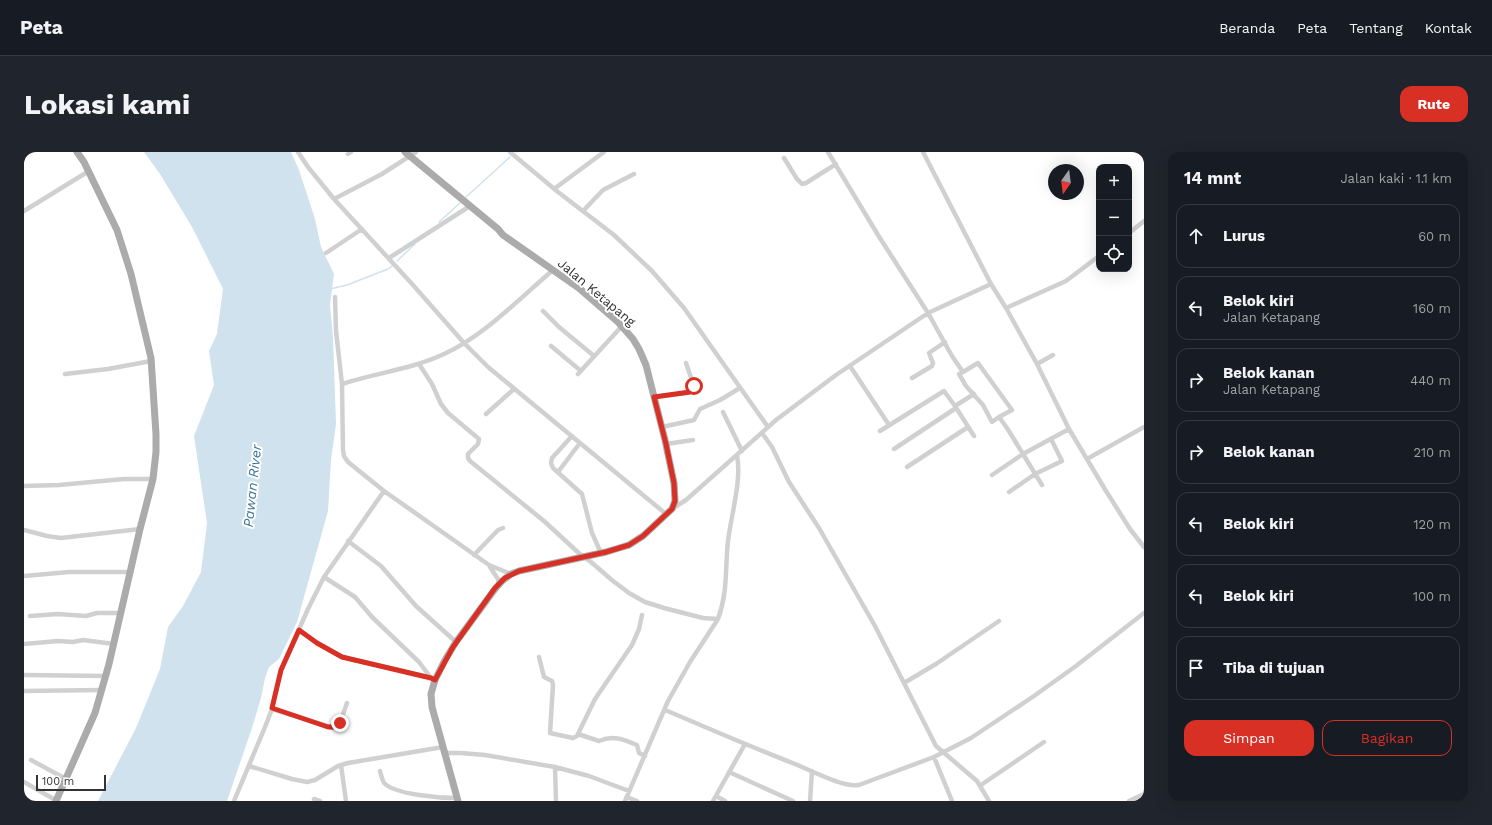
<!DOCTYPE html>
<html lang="id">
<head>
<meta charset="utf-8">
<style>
	:root { --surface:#171b24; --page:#20242c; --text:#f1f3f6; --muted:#9ea1a6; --line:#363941; --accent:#d93025 }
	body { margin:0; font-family:"Work Sans",sans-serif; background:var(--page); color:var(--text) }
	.controls { position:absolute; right:12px; top:12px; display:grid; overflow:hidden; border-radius:8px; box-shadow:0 4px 16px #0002 }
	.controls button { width:36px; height:36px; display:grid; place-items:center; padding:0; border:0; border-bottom:1px solid var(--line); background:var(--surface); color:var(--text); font:20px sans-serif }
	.compass { position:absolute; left:1024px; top:12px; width:36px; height:36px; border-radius:50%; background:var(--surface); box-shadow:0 4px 16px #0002; rotate:194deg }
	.scale { position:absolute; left:12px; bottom:10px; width:70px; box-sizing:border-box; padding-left:4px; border:2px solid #333; border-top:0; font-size:11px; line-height:14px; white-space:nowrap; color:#333; -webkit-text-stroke:3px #fff; paint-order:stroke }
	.stop { position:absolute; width:12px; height:12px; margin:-9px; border:3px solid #d93025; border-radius:50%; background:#fff }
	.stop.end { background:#d93025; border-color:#fff; box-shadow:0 1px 4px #0008 }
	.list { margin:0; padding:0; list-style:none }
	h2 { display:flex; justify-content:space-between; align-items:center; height:52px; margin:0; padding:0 16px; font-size:17px }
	h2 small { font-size:13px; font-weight:400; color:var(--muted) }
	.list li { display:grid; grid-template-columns:26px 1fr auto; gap:12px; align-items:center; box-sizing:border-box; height:64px; margin:0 8px 8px; padding:0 8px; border:1px solid var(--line); border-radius:12px }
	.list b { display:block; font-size:15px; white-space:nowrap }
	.list p { margin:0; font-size:13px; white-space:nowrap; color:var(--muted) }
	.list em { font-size:13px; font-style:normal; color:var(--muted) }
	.actions { display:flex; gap:8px; padding:12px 16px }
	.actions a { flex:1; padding:9px 0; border:1px solid var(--accent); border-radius:12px; text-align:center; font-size:14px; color:var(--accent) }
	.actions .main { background:var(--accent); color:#fff }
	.icon { flex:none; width:22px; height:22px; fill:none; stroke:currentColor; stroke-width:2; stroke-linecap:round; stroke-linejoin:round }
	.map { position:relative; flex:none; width:1120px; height:649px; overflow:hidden; border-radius:12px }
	header { display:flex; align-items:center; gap:24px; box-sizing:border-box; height:56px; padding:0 20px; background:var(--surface); border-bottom:1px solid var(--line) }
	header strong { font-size:19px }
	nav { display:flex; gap:22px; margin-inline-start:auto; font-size:14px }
	.intro { display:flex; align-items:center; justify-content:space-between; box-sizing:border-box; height:96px; padding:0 24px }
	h1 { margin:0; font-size:28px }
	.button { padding:10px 18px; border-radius:12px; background:var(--accent); color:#fff; font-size:14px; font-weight:700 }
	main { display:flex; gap:24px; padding:0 24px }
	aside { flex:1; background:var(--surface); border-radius:12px; box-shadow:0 4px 16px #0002 }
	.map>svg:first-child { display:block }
	.water { fill:#cfe2ee }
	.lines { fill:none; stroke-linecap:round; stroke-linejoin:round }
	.stream { stroke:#cfe2ee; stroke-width:1.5 }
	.street { stroke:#d0d0d0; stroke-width:4.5 }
	.primary { stroke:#ababab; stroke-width:7 }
	.route { stroke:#d93025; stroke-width:5 }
	.labels { text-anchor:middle; stroke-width:4; stroke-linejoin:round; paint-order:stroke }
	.street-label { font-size:13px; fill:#333; stroke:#fff }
	.water-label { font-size:14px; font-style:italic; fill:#3f7597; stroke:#fff }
</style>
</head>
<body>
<header>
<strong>Peta</strong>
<nav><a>Beranda</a><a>Peta</a><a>Tentang</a><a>Kontak</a></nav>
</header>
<div class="intro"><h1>Lokasi kami</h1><a class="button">Rute</a></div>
<main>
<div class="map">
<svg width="1120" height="649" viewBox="0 0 1120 649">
	<rect width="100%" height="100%" fill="#fff"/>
	<path class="water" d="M 120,0 L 267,0 L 275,18 L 291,67 L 297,95 L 310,122 L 306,153 L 309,185 L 312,272 L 307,308 L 304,359 L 273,470 L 255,507 L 245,515 L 241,526 L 237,546 L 228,576 L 203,649 L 74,649 L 112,576 L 136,517 L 144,475 L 159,454 L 177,420 L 183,371 L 170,284 L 190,233 L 185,199 L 193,182 L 199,137 L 168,75 L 136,22 Z"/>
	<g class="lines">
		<path class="stream" d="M 492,0 L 493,0
			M 442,45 L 486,5
			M 415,70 L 436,51
			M 373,109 L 391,92
			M 306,137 L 323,133 L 364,117 L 368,114"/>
		<path class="street" d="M 274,0 L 284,15 L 310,47
			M 392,0 L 358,22 L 310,47 L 389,133 L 440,191 L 464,215 L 642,362
			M 486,0 L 534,40 L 590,83 L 628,119 L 660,156 L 744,275
			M 804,0 L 854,83 L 904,161 L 928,204 L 939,220 L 935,222 L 942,234 L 959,253 L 968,270 L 975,265 L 983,276 L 1018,333
			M 899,0 L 967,132 L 982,156 L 1013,212 L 1045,277 L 1082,339 L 1106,377 L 1120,395
			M 324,2 L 327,0
			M 760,6 L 773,27 L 778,32 L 782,31 L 812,12
			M 530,37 L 580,0
			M 0,59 L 65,19
			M 559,59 L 579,38 L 610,22
			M 1105,81 L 1120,69
			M 302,101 L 338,77
			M 365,106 L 446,54
			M 311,145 L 312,179 L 318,232 L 319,298 L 320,304 L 324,310 L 360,339 L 465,413 L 487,422
			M 982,156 L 1042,129 L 1075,104
			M 519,159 L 535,175 L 570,204
			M 527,194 L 557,219
			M 395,212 L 408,232 L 417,252 L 424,261 L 455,287 L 454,292 L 444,302 L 444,306 L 446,309 L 520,369 L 558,404 L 567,410 L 589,429 L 605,441 L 621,450 L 640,456 L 679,466 L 694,467
			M 1013,212 L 1029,203
			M 826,214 L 865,273
			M 939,220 L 954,211 L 988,258 L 975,265
			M 41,222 L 84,217 L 127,209
			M 554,222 L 598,174
			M 888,226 L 908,214 L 909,211 L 905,201 L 921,190
			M 318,232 C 352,221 388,217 420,202 C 460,184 496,146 529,118
			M 630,245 L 663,241 L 669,239 L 670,234 L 662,211
			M 699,260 L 718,299
			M 462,262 L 490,237
			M 638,275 L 670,268 L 676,257 L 696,248 L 716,236
			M 856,279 L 920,239 L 931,254
			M 738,281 L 748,295 L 765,330 L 795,376 L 851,474 L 912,594 L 953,629 L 965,649
			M 548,284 L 528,306 L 527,311 L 529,316 L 558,342 L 568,381 L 577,401
			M 950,284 L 931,254 L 950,242
			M 642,292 L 669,288
			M 870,297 L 932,256
			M 1063,307 L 1120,275
			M 883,315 L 944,275
			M 534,320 L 556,291
			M 968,323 L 999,302 L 1045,277
			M 0,334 L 35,333 L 100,327 L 129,327
			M 985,340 L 1011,322 L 1038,309 L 1027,287
			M 648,357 L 662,348 L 752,268 L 812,223 L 904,161 L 967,132
			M 0,378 L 23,384 L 37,386 L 116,377
			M 324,389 L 357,414 L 392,454 L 432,490
			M 450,403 L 474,378 L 479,376
			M 466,415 L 474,427 L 475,432
			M 0,424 L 45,420 L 106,420
			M 300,425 L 331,445 L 348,465 L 395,510 L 407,526
			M 6,464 L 34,462 L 62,464 L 73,461 L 97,461
			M 275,478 L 293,491 L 318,505 L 408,526
			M 0,492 L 34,489 L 49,490 L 59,488 L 90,492
			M 515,505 L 520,525 L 528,529 L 529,533 L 526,581 L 549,586 L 553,584 L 571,547 L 608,493 L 615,477 L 618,463
			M 0,523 L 82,524
			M 880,531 L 912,512 L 975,469
			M 0,539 L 77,538
			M 248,557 L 310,576 L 313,575 L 316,571 L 323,551
			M 641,558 C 684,576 727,595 771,612 C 786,618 820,636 835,633 L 910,605 L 947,586 L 1010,544 L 1052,514 L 1120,461
			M 554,582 L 575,589 C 589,583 599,587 613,593 L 615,601 L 621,604
			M 421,601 L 437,601 L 461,603 L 531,615 L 565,624 L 605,639
			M 910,605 L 928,649
			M 7,608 L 42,627
			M 317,613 L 322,649
			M 225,614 L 268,627 L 283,630 L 291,628 L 314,614 L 324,611 L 419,595
			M 531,615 L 532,649
			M 356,619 C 357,623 358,627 360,631 C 372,643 417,646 433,646
			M 705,620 L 769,649
			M 0,630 L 33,649
			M 957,633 L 1020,590
			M 692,644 L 701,649
			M 603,645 L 613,649
			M 290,647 L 296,649
			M 210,649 L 241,575 L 248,557 L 257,518 L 284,457 L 300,425 L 360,339
			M 601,649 L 644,549 L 666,510 L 694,467 C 704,440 701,417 704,389 C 707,364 718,327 713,304
			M 689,649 L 721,592
			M 786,649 L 788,619
			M 1105,649 L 1120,642"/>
		<path class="primary" d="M 381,0 L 474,77 L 479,83 L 556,137 L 593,169 L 609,187 L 615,197 L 622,213 L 641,288 L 650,331 L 651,349 L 648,357 L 619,384 L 605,393 L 582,400 L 495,419 L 487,422 L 478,429 L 471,437 L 432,490 L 421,508 L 411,528 L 407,542 L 408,555 L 434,649
			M 32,649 L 71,561 L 85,512 L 116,377 L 129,327 L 132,300 L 132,282 L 127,206 L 107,122 L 93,78 L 60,10 L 53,0"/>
	</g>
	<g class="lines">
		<path class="route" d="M 316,571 L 313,575 L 304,575 L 248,556 L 257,518 L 275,478 L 293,491 L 318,505 L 407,526 L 411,528 L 429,495 L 471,436 L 481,426 L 495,419 L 582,400 L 605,393 L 619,384 L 648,357 L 651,349 L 650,331 L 642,292 L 630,245 L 666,240 L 669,239 L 670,234"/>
	</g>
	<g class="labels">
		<g class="street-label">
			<text transform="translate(573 140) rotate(40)" y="5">Jalan Ketapang</text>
		</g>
		<g class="water-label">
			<text transform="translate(228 334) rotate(-84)" y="5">Pawan River</text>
		</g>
	</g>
</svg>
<div class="controls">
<button>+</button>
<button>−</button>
<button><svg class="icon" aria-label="locate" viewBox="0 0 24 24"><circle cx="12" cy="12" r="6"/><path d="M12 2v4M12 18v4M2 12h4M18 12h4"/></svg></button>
</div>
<svg class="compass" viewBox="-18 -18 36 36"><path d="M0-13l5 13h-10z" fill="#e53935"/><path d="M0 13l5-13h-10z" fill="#9ea1a6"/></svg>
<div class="scale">100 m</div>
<div class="stop" style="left:670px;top:234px"></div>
<div class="stop end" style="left:316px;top:571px"></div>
</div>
<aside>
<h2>14 mnt<small>Jalan kaki · 1.1 km</small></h2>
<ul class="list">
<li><svg class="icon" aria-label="ahead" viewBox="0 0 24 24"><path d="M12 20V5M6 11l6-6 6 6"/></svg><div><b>Lurus</b></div><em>60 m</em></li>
<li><svg class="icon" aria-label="left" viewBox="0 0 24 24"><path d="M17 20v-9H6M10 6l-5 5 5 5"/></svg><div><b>Belok kiri</b><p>Jalan Ketapang</p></div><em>160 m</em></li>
<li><svg class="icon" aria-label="right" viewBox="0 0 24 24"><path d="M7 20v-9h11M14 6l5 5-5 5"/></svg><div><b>Belok kanan</b><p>Jalan Ketapang</p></div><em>440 m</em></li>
<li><svg class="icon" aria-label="right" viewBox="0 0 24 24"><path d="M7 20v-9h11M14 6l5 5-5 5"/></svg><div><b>Belok kanan</b></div><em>210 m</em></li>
<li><svg class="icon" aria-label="left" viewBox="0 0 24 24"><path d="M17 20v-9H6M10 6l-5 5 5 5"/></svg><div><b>Belok kiri</b></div><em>120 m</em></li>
<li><svg class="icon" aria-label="left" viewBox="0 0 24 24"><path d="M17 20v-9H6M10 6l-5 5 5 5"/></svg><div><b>Belok kiri</b></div><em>100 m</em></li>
<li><svg class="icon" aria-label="arrive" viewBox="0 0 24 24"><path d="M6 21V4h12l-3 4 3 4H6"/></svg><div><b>Tiba di tujuan</b></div></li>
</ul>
<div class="actions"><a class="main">Simpan</a><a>Bagikan</a></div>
</aside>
</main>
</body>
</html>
